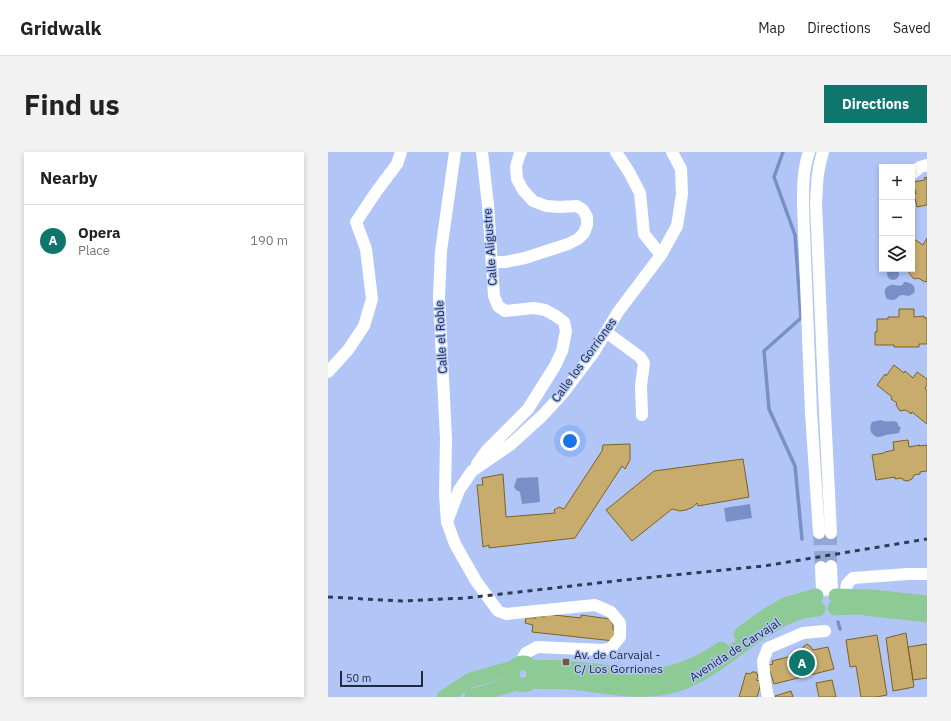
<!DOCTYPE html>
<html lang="en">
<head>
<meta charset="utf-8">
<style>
	:root { --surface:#fff; --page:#f2f2f2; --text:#222; --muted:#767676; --line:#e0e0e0; --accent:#0f766e }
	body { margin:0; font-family:"IBM Plex Sans",sans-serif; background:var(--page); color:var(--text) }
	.controls { position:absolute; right:12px; top:12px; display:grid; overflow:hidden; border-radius:0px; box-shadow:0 2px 6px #0003 }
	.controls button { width:36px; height:36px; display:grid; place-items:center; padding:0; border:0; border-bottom:1px solid var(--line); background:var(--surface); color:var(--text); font:20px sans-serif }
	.scale { position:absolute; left:12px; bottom:10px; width:83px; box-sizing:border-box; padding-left:4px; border:2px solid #212a42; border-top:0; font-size:11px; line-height:14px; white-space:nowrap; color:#212a42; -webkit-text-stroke:3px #b1c6f7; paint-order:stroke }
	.you { position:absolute; left:242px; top:289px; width:14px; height:14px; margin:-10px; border:3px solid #fff; border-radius:50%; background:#1a73e8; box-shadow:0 0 0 6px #1a73e833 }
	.badge { display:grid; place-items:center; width:26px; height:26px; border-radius:50%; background:var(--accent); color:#fff; font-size:13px; font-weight:700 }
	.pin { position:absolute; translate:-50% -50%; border:2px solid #fff; box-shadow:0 1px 4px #0006 }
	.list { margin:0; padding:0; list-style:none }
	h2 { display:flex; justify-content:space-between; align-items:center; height:52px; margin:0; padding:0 16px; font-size:17px }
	h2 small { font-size:13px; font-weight:400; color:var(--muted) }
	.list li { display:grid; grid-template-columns:26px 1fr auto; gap:12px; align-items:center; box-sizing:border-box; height:72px; padding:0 16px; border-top:1px solid var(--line) }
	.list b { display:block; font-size:15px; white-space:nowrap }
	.list p { margin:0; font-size:13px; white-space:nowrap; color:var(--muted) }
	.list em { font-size:13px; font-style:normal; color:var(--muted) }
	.icon { flex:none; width:22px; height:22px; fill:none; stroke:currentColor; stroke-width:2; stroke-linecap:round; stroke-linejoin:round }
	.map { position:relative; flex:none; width:599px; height:545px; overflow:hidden; border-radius:0px }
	header { display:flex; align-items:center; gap:24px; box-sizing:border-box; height:56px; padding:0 20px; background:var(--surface); border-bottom:1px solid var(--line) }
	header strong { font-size:19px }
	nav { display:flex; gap:22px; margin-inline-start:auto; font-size:14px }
	.intro { display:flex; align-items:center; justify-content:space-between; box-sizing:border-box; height:96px; padding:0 24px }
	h1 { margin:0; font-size:28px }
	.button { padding:10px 18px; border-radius:0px; background:var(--accent); color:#fff; font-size:14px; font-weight:700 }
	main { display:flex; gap:24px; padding:0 24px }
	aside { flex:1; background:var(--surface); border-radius:0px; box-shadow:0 2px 6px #0003 }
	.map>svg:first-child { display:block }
	.water { fill:#7990c7 }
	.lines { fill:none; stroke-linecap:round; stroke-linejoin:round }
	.stream { stroke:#7990c7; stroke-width:3.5 }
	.building { fill:#c7ac6e; stroke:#7d621f }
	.minor-tunnel { stroke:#94a7d3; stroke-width:12; stroke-dasharray:12 6; stroke-linecap:butt }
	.minor { stroke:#fff; stroke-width:12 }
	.major { stroke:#8eca96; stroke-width:15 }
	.rail { stroke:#313b56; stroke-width:3; stroke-dasharray:5 5; stroke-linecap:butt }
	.poi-dot { fill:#715c2c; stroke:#b1c6f7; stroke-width:1.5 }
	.labels { text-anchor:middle; stroke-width:3; stroke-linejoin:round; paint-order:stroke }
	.street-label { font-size:12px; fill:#212a42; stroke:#b1c6f7 }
	.poi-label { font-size:12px; fill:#212a42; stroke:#b1c6f7; text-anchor:start }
</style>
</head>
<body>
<header>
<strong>Gridwalk</strong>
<nav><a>Map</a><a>Directions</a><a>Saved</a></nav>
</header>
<div class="intro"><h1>Find us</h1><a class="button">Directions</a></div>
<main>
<aside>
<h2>Nearby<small></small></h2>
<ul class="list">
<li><span class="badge">A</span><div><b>Opera</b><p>Place</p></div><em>190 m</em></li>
</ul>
</aside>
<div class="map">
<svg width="599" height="545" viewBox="0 0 599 545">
	<rect width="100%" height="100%" fill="#b1c6f7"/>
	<path class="water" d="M559 122a6 6 0 1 1 12 0a6 6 0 1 1-12 0Z
		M 576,130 C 583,130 589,134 586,141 L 581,144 C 579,144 577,143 575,143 C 568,143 570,151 559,147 C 556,142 555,135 563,133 C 567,132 570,135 574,133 C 575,132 576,131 576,130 Z
		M 553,268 C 559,271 563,268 569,270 L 571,275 L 573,275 L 571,281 C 568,282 561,282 558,283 C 552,285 547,287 543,280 C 542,276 542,274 544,270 Z
		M 210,325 L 212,350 L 194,352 L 192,340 L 188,338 L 186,335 L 189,326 Z
		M 422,352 L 424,366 L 398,370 L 396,356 Z"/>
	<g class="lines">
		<path class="stream" d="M 455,0 L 446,25 L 467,83 L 473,166 L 436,199 L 441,257 L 467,314 L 474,387
			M 510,470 L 512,477"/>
	</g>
	<path class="building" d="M 599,25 L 599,53 L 589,55 L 586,42 L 588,42 L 585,30 L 597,28 L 596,26 Z
		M 599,86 L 599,130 L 598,129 L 597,130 L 590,126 L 587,127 L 585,126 L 581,121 L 581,118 L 579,117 L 584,117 L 584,88 L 585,89 L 586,87 L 595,93 Z
		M 571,157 L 586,157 L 586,165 L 596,164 L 596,166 L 599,166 L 599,192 L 591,192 L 591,195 L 566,195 L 566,193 L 547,193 L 547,180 L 549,180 L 549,167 L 560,167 L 560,165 L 571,165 Z
		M 566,213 L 576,221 L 577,219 L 585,226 L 589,220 L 599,227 L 599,233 L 597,236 L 599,238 L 599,272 L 584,260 L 583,262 L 578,258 L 572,259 L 568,253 L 569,251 L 563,247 L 564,245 L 549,233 L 557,222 L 558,224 Z
		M 580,288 L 581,295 L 592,293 L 591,294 L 599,293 L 599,319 L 592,320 L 592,322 L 586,323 L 584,327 L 580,329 L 575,328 L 574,326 L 567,327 L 567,325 L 548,328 L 544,303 L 556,301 L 557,300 L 566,298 L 565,290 Z
		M 302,292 L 302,308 L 297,317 L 294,314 L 247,386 L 161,396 L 161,393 L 155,395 L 149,333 L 155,333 L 154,326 L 175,322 L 178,365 L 227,361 L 226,358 L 231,355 L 236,357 L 274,299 L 275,293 Z
		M 415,307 L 421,345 L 370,354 L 369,351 L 365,355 L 358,358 L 352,359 L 344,357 L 304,389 L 278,358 L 326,319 Z
		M 217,462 L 253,466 L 253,463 L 282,467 L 285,473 L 285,478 L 288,478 L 286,489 L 204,480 L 205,473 L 197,471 L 198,466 L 208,466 L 208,464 L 216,465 Z
		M 578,481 L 586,535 L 565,539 L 558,486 Z
		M 549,483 L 559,543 L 548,545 L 533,545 L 528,514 L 522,515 L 518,488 Z
		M 479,492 L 482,494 L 485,498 L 500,495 L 506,517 L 446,532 L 440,513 L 445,512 L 444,509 L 476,501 L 474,498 L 476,494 Z
		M 599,492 L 599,526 L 585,528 L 580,495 Z
		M 424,520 L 427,520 L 429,521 L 430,526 L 428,528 L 432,529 L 432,535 L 429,545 L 411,545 L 418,521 L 422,522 Z
		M 504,528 L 508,545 L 491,545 L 488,531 Z
		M 463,539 L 465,545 L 448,545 L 447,544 Z"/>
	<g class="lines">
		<path class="minor-tunnel" d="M 491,381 L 493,415
			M 503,381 L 503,414"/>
		<path class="minor" d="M 127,0 L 113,99 L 111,145 L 118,287 L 117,342 L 119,370 L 127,392 L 148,429 L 170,459 L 178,462 L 267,453 L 283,460 L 292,471 L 292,485 L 283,496 L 275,498 L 209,495 L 198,501 L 192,511
			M 288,0 L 301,20 L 312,41 L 316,82 L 333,103
			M 481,0 C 475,17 475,35 475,53 L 483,260 L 491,381
			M 495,0 C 489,18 489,33 488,52 L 497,261 L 503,381
			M 584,22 L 592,15 L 599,13
			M 164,110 L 177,110 L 197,106 L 240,92 L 250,87 L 256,81 L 259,73 L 259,65 L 255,58 L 249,54 L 232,55 L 218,54 L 205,49 L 195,38 L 189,27 L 188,15 L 191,4 L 193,0
			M 278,180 L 312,205 L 316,211 L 313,234 L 314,263
			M 0,220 L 20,198 L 36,174 L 44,147 L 38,97 L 28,70 L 48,40 L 69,12 L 73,0
			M 149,312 L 159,298 L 200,257 L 227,214 L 234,199 L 238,179 L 236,170 L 228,164 L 217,158 L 206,156 L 177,159 L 170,154 L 166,144 L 160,53 L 154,0
			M 120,367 L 131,338 L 144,319 L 182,293 L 214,264 L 236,240 L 266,200 L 290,160 L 333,103 L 349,74 L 354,42 L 353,17 L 344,0
			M 503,414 L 504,440
			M 493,415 L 494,439
			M 517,443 L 519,432 L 525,426 L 580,422 L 599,422
			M 440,545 L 437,529 L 435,509 L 440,496 L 475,481 L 497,479"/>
		<path class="major" d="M 508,444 L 544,445 L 599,451
			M 507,456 L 529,455 L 599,463
			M 413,482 L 441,462 L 457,453 L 488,444
			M184 522a11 11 0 1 1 22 0a11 11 0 1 1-22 0Z
			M 204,515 C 223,515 241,516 259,518 C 277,520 294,523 312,524 C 340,525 370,514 393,497
			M 204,529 C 217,530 230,529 244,530 C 280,534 323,545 358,529 C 400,511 430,472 475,459 C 480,458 485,458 490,457
			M 116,545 L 143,528 L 185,516
			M 144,545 L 149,543 L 188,531"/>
		<path class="rail" d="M 0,445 L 74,449 L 138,446 L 305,427 L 436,414 L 599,387"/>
	</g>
	<rect class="poi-dot" x="234" y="506" width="8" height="8" rx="2"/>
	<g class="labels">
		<g class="street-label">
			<text transform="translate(162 95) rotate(-94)" y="4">Calle Aligustre</text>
			<text transform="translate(113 185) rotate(-93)" y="4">Calle el Roble</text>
			<text transform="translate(256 208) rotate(-54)" y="4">Calle los Gorriones</text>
			<text transform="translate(407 498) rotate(-33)" y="4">Avenida de Carvajal</text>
		</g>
		<g class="poi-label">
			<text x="246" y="507">Av. de Carvajal -<tspan x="246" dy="14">C/ Los Gorriones</tspan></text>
		</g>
	</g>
</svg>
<div class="controls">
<button>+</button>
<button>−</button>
<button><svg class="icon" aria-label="layers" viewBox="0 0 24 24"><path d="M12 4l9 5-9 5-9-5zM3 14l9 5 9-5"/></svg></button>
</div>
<div class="scale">50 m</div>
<div class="you"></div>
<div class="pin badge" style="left:474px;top:511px">A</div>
</div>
</main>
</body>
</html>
